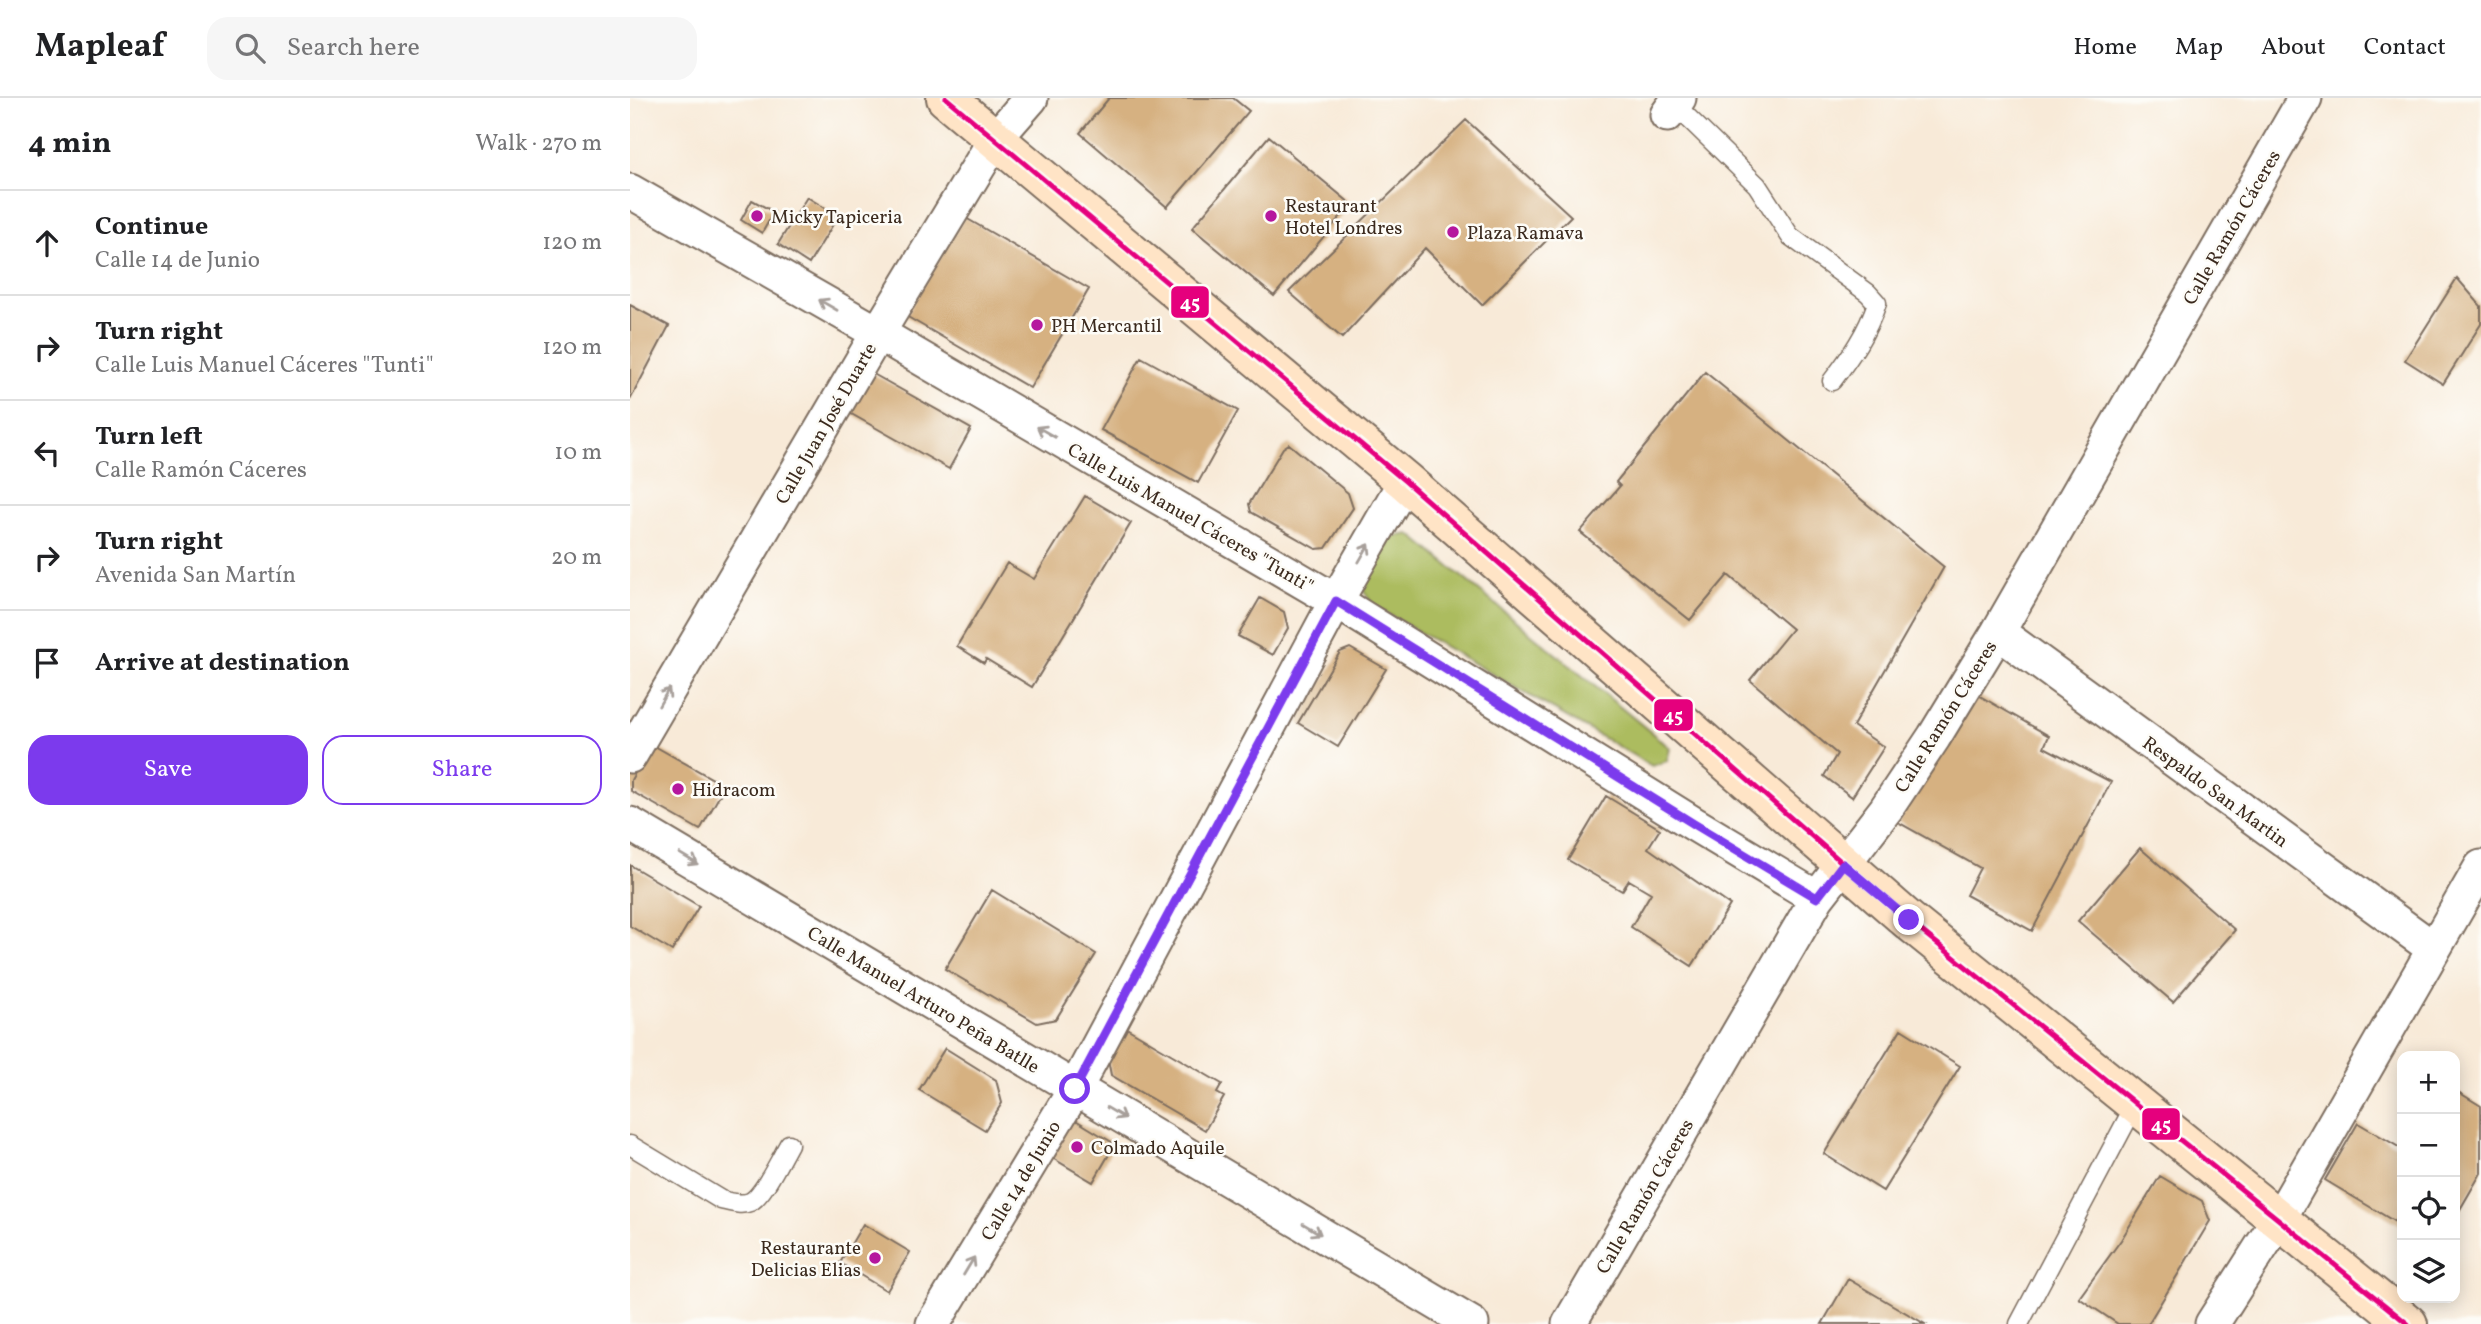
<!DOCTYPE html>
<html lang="en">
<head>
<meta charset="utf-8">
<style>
	:root { --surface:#fff; --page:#f6f6f6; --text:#202124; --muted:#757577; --line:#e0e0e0; --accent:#7c3aed }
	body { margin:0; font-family:Vollkorn,serif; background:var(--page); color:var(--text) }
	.controls { position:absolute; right:21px; bottom:21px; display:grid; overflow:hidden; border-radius:14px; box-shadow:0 4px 18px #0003 }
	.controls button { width:63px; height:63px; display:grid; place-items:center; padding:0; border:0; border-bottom:2px solid var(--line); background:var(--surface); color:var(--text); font:35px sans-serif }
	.stop { position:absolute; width:21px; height:21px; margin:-16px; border:5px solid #7c3aed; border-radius:50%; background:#fff }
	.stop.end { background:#7c3aed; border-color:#fff; box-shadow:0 2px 7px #0008 }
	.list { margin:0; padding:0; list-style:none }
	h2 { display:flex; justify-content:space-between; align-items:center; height:91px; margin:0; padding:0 28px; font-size:30px }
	h2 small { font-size:23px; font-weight:400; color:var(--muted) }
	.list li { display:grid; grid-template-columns:46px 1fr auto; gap:21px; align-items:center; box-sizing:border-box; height:105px; padding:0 28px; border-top:2px solid var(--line) }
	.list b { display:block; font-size:26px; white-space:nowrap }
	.list p { margin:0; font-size:23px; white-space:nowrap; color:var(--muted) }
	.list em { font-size:23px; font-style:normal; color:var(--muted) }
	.actions { display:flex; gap:14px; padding:21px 28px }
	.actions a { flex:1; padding:16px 0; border:2px solid var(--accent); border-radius:21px; text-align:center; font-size:24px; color:var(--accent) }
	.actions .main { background:var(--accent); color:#fff }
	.icon { flex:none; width:38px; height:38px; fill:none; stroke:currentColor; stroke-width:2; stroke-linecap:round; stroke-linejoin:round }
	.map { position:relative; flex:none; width:1851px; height:1226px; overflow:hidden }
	header { display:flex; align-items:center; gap:42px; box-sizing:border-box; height:98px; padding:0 35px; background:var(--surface); border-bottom:2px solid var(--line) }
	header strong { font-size:33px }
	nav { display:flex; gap:38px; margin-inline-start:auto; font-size:24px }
	.search { width:490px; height:63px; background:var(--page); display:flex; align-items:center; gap:18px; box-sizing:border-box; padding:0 24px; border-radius:21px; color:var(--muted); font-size:26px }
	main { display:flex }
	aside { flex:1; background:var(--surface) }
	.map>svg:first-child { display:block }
	.green { fill:#acbc5f; stroke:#74733e; stroke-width:2 }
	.building { fill:#d6b181 }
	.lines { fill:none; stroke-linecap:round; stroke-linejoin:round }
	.lane-casing { stroke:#7d6d5f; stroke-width:21 }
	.street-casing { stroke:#7d6d5f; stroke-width:37 }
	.secondary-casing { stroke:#7d6d5f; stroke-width:42 }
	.lane { stroke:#fff; stroke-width:18 }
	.street { stroke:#fff; stroke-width:33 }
	.secondary { stroke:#ffe4c6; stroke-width:38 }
	.bus-1-casing { stroke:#fdfcf7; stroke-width:10 }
	.bus-1 { stroke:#e5007d; stroke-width:5 }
	.oneway { stroke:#a79f9a }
	.route { stroke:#7c3aed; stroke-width:9 }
	.poi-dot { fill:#b5179e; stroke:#fdfcf7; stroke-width:2.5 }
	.labels { text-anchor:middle; stroke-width:5; stroke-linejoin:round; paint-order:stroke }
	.poi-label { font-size:19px; fill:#3b2a1e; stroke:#fdfcf7; text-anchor:start }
	.street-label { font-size:19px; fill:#3b2a1e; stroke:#fdfcf7 }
	.line-badge { stroke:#fdfcf7; stroke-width:2.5 }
	.badge-label { font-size:19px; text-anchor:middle; font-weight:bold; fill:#fff }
</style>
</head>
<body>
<header>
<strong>Mapleaf</strong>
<div class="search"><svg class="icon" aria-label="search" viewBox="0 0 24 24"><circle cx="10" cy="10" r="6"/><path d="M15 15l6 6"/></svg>Search here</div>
<nav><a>Home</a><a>Map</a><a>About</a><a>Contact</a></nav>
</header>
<main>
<aside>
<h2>4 min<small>Walk · 270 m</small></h2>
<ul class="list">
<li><svg class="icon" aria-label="ahead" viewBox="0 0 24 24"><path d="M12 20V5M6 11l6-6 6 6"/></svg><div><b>Continue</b><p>Calle 14 de Junio</p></div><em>120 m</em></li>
<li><svg class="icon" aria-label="right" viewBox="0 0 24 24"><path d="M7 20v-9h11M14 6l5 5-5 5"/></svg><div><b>Turn right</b><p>Calle Luis Manuel Cáceres &quot;Tunti&quot;</p></div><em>120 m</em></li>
<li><svg class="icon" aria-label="left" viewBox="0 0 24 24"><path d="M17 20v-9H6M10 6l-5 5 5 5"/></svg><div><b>Turn left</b><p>Calle Ramón Cáceres</p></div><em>10 m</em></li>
<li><svg class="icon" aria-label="right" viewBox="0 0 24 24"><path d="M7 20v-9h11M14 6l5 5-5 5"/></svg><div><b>Turn right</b><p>Avenida San Martín</p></div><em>20 m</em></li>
<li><svg class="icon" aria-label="arrive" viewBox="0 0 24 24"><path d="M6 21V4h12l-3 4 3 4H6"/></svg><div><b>Arrive at destination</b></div></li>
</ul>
<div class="actions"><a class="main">Save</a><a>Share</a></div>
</aside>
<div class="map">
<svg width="1851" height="1226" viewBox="0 0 1851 1226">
	<rect width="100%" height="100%" fill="#fdfcf7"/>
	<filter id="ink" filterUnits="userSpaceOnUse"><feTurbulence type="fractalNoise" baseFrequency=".0143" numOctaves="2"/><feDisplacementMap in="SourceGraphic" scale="14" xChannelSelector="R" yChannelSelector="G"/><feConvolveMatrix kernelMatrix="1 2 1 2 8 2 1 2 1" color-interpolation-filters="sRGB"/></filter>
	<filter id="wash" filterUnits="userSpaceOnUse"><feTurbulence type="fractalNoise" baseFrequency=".00686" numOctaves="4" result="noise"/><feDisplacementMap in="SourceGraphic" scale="28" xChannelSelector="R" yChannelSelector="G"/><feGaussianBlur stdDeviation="1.57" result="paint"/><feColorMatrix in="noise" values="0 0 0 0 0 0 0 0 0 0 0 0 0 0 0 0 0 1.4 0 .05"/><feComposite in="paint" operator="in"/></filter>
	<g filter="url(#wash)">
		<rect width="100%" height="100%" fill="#f8ead8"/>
		<path class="green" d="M 780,436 L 1040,650 L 1037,663 L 1022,668 L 742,507 L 731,487 L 761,439 Z"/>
		<g id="blocks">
			<path class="building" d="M 479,0 L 603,0 L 619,13 L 537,109 L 450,35 Z
				M 836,22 L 941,118 L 852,207 L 795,150 L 712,240 L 659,194 Z
				M 639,38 L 721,106 L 644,198 L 562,130 Z
				M 177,99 L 208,118 L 179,166 L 148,146 Z
				M 122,102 L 144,114 L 132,135 L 111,122 Z
				M 334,119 L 459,191 L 400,290 L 276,218 Z
				M 1827,180 L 1851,208 L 1851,226 L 1813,286 L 1775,262 Z
				M 0,207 L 39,228 L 0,302 Z
				M 511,259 L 608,313 L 568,385 L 471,332 Z
				M 238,273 L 341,331 L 319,371 L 209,309 Z
				M 1075,274 L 1314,469 L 1223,628 L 1254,649 L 1222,699 L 1194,678 L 1207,656 L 1120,582 L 1162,531 L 1098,477 L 1060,522 L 950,434 L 990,388 L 986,384 Z
				M 659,346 L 718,395 L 723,410 L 696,450 L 686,451 L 621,414 L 619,406 L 653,350 Z
				M 455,398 L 501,425 L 402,589 L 356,561 L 354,565 L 327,548 L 377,465 L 404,481 Z
				M 630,500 L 654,514 L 658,530 L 643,557 L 608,538 Z
				M 720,550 L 756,571 L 708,649 L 668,625 L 710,554 Z
				M 1343,594 L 1419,638 L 1414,649 L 1481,684 L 1402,833 L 1336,797 L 1350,770 L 1268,724 Z
				M 21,646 L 95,688 L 70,732 L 1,693 L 1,682 Z
				M 976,698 L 1030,731 L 1018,750 L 1100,807 L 1062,868 L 1001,829 L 1021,795 L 999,782 L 992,793 L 938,762 Z
				M 1510,750 L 1605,832 L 1543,904 L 1448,823 Z
				M 0,767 L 69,808 L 42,853 L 0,828 Z
				M 362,792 L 466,856 L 426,921 L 407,925 L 315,871 Z
				M 493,928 L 592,986 L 587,995 L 594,999 L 575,1032 L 481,977 L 477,957 Z
				M 1271,931 L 1330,968 L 1253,1093 L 1194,1056 Z
				M 315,950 L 366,982 L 372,1005 L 355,1032 L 289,992 Z
				M 1825,992 L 1851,1008 L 1851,1075 L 1825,1120 Z
				M 439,1018 L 485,1046 L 463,1084 L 409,1052 Z
				M 1728,1025 L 1772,1051 L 1772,1128 L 1695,1082 Z
				M 1530,1078 L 1572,1103 L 1580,1123 L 1518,1226 L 1488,1226 L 1449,1200 L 1491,1142 Z
				M 233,1126 L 280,1154 L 257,1193 L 210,1165 Z
				M 1218,1181 L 1295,1226 L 1192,1226 Z"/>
		</g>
	</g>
	<g filter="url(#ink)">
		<use href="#blocks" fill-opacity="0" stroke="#7d6d5f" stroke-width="2"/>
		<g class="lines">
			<defs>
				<path id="lane" d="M 1044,6 L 1127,87 L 1160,138 L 1238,195 L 1247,205 C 1237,235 1221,258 1202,283
					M 0,1047 L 91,1102 C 100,1104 111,1108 120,1104 C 133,1098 151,1060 159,1046
					M 1389,1226 L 1506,1005"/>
				<path id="street" d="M 1037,17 L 1049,0
					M 0,93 L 248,235 L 706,503 L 1064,726 L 1187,800
					M 1368,534 L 1804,851
					M 0,658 L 248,235 L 366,40 L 401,0
					M 0,726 L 842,1226
					M 303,1226 L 445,991 L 706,503 L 775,383
					M 939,1226 L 1187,800 L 1256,711 L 1304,639 L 1368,534 L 1675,0
					M 1582,1226 L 1649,1121 L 1851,769"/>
				<path id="secondary" d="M 316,0 L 775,383 L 1278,822 L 1778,1226"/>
			</defs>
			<use href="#lane" class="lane-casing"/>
			<use href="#street" class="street-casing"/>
			<use href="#secondary" class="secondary-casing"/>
			<use href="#lane" class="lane"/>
			<use href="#street" class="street"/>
			<use href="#secondary" class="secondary"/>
			<defs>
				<path id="bus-1" d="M 316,0 L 775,383 L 1278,822 L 1778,1226"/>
			</defs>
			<use href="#bus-1" class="bus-1-casing"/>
			<use href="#bus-1" class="bus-1"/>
		</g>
		<defs><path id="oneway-shaft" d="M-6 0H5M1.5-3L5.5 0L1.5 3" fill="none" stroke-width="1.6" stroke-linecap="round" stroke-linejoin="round" transform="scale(1.75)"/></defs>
		<g class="oneway">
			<use href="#oneway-shaft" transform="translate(198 207) rotate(-150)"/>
			<use href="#oneway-shaft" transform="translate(416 334) rotate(-150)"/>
			<use href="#oneway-shaft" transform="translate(734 455) rotate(-60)"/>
			<use href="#oneway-shaft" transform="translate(34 599) rotate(-60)"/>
			<use href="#oneway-shaft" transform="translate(59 761) rotate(31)"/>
			<use href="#oneway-shaft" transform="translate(486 1015) rotate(31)"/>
			<use href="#oneway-shaft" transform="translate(682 1131) rotate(31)"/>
			<use href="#oneway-shaft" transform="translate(339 1168) rotate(-59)"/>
		</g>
	</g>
	<g class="lines" filter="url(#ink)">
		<path class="route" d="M 445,991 L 706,503 L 1064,726 L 1187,800 L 1213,766 L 1279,822"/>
	</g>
	<g class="poi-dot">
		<circle cx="127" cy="118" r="7"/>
		<circle cx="641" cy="118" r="7"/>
		<circle cx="823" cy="134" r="7"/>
		<circle cx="407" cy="227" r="7"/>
		<circle cx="48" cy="691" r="7"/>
		<circle cx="447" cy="1049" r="7"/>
		<circle cx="245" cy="1160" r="7"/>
	</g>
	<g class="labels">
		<g class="poi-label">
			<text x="655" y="114">Restaurant<tspan x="655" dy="22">Hotel Londres</tspan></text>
			<text x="141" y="125">Micky Tapiceria</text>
			<text x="837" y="141">Plaza Ramava</text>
			<text x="421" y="234">PH Mercantil</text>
			<text x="62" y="698">Hidracom</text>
			<text x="461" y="1056">Colmado Aquile</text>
			<text x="231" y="1156" text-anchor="end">Restaurante<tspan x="231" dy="22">Delicias Elias</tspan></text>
		</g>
		<g class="street-label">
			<text transform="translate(1601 129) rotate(-60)" y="7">Calle Ramón Cáceres</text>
			<text transform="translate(195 325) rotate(-60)" y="7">Calle Juan José Duarte</text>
			<text transform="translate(561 419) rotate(30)" y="7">Calle Luis Manuel Cáceres "Tunti"</text>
			<text transform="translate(1315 618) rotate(-58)" y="7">Calle Ramón Cáceres</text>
			<text transform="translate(1586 693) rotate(36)" y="7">Respaldo San Martin</text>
			<text transform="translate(294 901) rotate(31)" y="7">Calle Manuel Arturo Peña Batlle</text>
			<text transform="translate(390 1082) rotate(-59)" y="7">Calle 14 de Junio</text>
			<text transform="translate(1014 1098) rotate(-60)" y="7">Calle Ramón Cáceres</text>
		</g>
	</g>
	<g class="line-badge">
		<rect x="540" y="187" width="40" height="34" rx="7" fill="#e5007d"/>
		<rect x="1023" y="600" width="41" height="34" rx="7" fill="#e5007d"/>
		<rect x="1511" y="1009" width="40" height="34" rx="7" fill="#e5007d"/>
	</g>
	<g class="badge-label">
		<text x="560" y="211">45</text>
		<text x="1043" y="624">45</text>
		<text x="1531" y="1033">45</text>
	</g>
</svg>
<div class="controls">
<button>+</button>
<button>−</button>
<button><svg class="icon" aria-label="locate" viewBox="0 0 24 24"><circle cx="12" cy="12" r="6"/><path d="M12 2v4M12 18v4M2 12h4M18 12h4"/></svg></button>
<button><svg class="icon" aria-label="layers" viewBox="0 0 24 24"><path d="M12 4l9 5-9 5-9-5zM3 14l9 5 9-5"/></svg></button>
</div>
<div class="stop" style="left:445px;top:991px"></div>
<div class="stop end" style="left:1279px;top:822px"></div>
</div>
</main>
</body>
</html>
